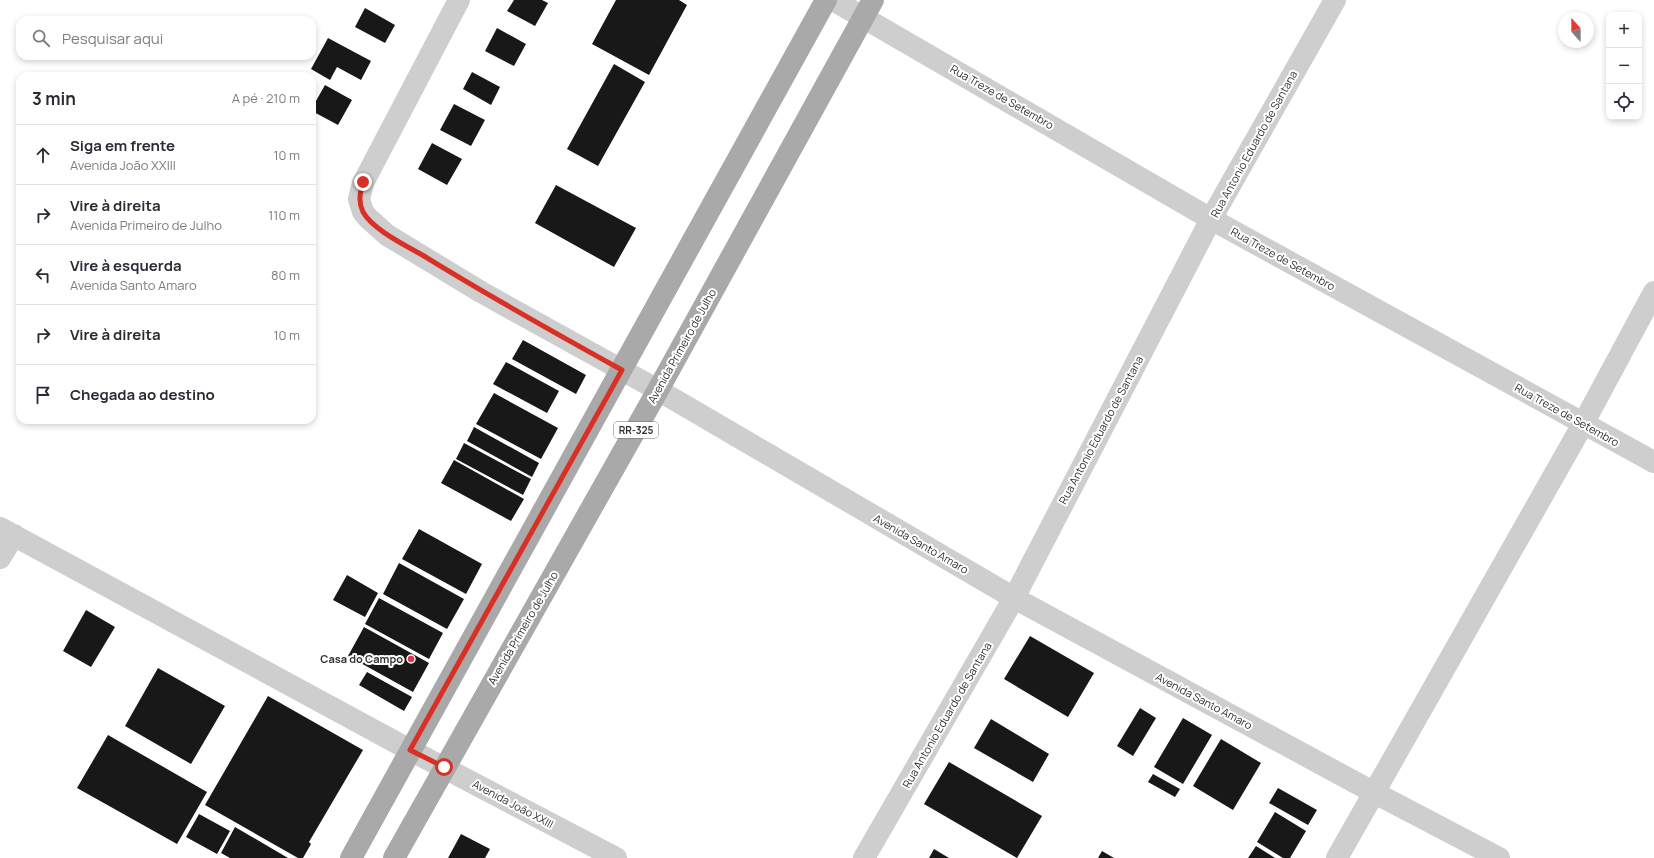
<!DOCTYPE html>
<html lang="pt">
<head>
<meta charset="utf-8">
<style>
	:root { --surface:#fff; --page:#f2f2f3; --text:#2b2b33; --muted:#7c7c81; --line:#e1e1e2 }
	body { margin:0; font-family:Manrope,sans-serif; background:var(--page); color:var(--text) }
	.controls { position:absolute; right:12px; top:12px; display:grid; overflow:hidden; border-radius:8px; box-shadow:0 2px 6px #0003 }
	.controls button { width:36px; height:36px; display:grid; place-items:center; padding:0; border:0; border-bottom:1px solid var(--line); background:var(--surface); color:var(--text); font:20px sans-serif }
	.compass { position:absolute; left:1558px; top:12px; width:36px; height:36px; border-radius:50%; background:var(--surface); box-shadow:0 2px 6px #0003; rotate:339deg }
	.stop { position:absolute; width:12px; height:12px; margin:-9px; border:3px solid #d93025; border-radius:50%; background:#fff }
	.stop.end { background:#d93025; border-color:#fff; box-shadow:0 1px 4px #0008 }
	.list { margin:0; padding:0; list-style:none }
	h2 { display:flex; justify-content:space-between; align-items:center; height:52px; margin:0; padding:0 16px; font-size:17px }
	h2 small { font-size:13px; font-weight:400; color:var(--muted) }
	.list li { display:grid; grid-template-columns:26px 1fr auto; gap:12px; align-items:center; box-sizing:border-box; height:60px; padding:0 16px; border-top:1px solid var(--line) }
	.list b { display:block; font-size:15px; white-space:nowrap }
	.list p { margin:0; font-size:13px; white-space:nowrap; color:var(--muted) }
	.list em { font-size:13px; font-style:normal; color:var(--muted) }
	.icon { flex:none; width:22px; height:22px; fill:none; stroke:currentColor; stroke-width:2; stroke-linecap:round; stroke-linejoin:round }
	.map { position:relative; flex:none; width:1654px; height:858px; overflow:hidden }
	.search { position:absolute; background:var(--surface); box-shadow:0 2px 6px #0003; left:16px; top:16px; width:300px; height:44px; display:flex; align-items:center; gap:10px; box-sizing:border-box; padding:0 14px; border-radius:12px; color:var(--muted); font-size:15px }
	.panel { position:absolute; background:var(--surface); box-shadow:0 2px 6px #0003; left:16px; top:72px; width:300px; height:352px; border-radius:12px }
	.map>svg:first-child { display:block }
	.building { fill:#181818 }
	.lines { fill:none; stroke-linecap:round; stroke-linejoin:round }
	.minor { stroke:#cecece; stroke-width:22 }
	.major { stroke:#a9a9a9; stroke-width:22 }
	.route { stroke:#d93025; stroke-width:5 }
	.poi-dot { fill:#e7334a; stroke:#fff; stroke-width:1.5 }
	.labels { text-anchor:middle; stroke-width:4; stroke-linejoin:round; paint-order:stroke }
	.shield { fill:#fff; stroke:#6f6f6f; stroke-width:1 }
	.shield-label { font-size:10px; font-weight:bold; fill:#313131 }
	.street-label { font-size:11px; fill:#313131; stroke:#fff }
	.poi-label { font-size:11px; font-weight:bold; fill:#313131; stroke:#fff; text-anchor:end }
</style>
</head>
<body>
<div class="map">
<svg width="1654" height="858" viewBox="0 0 1654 858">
	<rect width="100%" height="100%" fill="#fff"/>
	<path class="building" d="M 514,0 L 542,0 L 548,3 L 535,26 L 507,11 Z
		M 616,0 L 679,0 L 687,5 L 649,75 L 592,44 Z
		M 365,8 L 395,25 L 385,43 L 355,27 Z
		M 497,28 L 526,44 L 514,66 L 485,51 Z
		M 328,38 L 371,61 L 361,80 L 337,67 L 330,80 L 311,69 Z
		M 614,64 L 645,82 L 598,166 L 567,149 Z
		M 472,72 L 500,87 L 491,105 L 463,89 Z
		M 325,85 L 352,100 L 338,125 L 312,111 L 312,108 Z
		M 454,104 L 485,120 L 471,146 L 440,130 Z
		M 432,143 L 462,159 L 447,185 L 418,169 Z
		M 556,185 L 636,228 L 614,267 L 535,223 Z
		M 523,340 L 586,375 L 576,394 L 512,359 Z
		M 506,362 L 559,391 L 547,413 L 493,384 Z
		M 494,393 L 558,428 L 541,459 L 476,424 Z
		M 474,427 L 539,463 L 532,477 L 467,441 Z
		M 464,443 L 531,479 L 523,495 L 456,459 Z
		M 454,460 L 524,499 L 511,521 L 441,483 Z
		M 419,529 L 482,564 L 466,594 L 402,559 Z
		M 399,563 L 464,599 L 447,629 L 383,594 Z
		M 347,575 L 378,593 L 365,617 L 333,600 Z
		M 379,598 L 443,633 L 429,659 L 365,624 Z
		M 86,610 L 115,627 L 91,667 L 63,651 Z
		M 364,627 L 429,663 L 413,692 L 348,656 Z
		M 1030,636 L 1094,673 L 1068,717 L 1004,679 Z
		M 158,668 L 225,706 L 191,764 L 125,726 Z
		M 367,672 L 412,697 L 404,711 L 359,685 Z
		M 268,696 L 363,750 L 309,842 L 311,844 L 303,858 L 298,858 L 205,805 Z
		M 1140,708 L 1156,718 L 1133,756 L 1117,746 Z
		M 1183,718 L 1212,735 L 1183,784 L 1154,767 Z
		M 991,719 L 1049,754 L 1033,782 L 974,748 Z
		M 108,735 L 207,792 L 177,844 L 77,788 Z
		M 1221,739 L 1261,763 L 1233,810 L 1193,786 Z
		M 949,762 L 1042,816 L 1017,858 L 924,804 Z
		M 1153,774 L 1180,789 L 1175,797 L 1148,782 Z
		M 1278,788 L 1317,810 L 1308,825 L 1269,803 Z
		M 1275,812 L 1306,831 L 1290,858 L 1283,858 L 1257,842 Z
		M 199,814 L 230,831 L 217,854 L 186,837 Z
		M 235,827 L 288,858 L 230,858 L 221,853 Z
		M 461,834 L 490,849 L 485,858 L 448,858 Z
		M 1256,846 L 1275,858 L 1248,858 Z
		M 934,849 L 949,858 L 929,858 Z
		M 1102,851 L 1114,858 L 1098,858 Z"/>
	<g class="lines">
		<path class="minor" d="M 459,0 L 363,183 L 359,199 L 363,212 L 368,218 L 387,235 L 481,292 L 658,390 L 1014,598 L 1373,792 L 1499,858
			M 833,0 L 1211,219 L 1654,462
			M 0,528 L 410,750 L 616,858
			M 0,558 L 14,535
			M 864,858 L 1014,598 L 1211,219 L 1335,0
			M 1337,858 L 1583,424 L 1654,292"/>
		<path class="major" d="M 351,858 L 826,0
			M 394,858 L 658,390 L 873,0"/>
	</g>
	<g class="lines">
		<path class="route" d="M 363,182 C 360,193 358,202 363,212 C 373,230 407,246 424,256 C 489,296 555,333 622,370 L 410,750 L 444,767"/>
	</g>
	<circle class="poi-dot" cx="411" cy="659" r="4"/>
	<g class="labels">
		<rect class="shield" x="614" y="422" width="44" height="16" rx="3"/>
		<g class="shield-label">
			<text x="636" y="434">RR-325</text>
		</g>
		<g class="street-label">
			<text transform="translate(1002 97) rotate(30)" y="4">Rua Treze de Setembro</text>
			<text transform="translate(1254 144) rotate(-61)" y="4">Rua Antonio Eduardo de Santana</text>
			<text transform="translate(1283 259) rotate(29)" y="4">Rua Treze de Setembro</text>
			<text transform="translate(682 346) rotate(-61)" y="4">Avenida Primeiro de Julho</text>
			<text transform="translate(1567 415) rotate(29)" y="4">Rua Treze de Setembro</text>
			<text transform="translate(1101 430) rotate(-62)" y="4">Rua Antonio Eduardo de Santana</text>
			<text transform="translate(921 544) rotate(30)" y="4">Avenida Santo Amaro</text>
			<text transform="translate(523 628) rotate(-60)" y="4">Avenida Primeiro de Julho</text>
			<text transform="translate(1204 701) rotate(28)" y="4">Avenida Santo Amaro</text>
			<text transform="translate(947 715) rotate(-60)" y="4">Rua Antonio Eduardo de Santana</text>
			<text transform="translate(513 804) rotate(28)" y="4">Avenida João XXIII</text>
		</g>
		<g class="poi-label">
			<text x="403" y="663">Casa do Campo</text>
		</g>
	</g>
</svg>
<div class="controls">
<button>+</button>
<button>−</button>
<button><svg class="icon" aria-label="locate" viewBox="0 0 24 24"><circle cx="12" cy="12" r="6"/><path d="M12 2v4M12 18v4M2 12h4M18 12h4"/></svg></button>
</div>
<svg class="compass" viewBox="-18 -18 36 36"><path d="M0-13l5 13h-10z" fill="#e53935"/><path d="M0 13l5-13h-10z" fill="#7c7c81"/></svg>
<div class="stop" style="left:444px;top:767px"></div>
<div class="stop end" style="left:363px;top:182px"></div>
<div class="search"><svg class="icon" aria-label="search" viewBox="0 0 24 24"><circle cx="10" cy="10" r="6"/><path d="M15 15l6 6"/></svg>Pesquisar aqui</div>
<section class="panel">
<h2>3 min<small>A pé · 210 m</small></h2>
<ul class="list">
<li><svg class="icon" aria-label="ahead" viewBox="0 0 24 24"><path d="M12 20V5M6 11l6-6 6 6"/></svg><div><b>Siga em frente</b><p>Avenida João XXIII</p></div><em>10 m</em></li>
<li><svg class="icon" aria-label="right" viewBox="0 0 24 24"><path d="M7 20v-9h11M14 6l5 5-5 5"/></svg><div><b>Vire à direita</b><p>Avenida Primeiro de Julho</p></div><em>110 m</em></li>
<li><svg class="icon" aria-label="left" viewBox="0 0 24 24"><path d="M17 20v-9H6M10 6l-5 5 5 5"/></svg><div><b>Vire à esquerda</b><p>Avenida Santo Amaro</p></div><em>80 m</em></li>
<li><svg class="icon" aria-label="right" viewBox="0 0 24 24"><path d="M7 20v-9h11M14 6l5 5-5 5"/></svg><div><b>Vire à direita</b></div><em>10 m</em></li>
<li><svg class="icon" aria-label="arrive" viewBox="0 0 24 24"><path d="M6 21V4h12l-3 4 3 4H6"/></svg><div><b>Chegada ao destino</b></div></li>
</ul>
</section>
</div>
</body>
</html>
